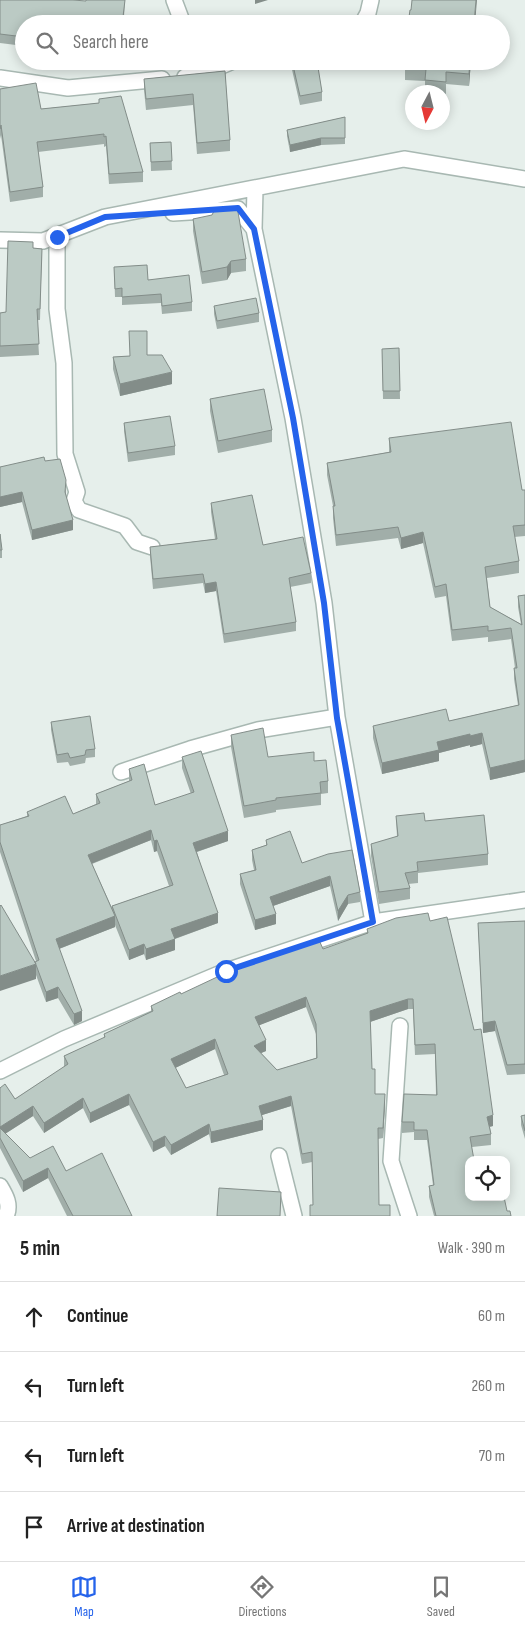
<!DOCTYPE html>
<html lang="en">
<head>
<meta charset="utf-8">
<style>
	:root { --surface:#fff; --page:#f2f2f2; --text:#222; --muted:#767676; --line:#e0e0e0; --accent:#2563eb }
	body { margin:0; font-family:"Sofia Sans Condensed",sans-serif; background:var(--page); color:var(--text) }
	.controls { position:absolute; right:15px; bottom:15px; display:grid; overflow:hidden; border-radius:10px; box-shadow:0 2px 12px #0003 }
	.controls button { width:45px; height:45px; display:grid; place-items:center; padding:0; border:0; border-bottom:1px solid var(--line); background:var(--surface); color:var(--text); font:25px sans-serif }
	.compass { position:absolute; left:405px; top:85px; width:45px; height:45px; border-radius:50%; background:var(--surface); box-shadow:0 2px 12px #0003; rotate:187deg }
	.stop { position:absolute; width:15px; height:15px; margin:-11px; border:4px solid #2563eb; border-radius:50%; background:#fff }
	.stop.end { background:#2563eb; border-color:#fff; box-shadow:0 1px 5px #0008 }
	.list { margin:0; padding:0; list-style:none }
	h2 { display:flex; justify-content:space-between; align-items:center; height:65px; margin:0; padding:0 20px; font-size:21px }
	h2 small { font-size:16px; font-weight:400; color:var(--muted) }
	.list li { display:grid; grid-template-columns:32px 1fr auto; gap:15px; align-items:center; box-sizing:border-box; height:70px; padding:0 20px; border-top:1px solid var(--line) }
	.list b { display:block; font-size:19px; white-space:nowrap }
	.list em { font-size:16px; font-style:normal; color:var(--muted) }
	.icon { flex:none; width:28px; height:28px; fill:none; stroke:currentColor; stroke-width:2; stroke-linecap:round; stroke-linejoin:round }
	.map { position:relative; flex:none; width:525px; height:1216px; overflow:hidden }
	.search { position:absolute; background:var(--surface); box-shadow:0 2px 12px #0003; left:15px; right:15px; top:15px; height:55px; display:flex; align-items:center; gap:12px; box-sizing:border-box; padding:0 18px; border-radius:28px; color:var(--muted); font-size:19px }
	.sheet { height:345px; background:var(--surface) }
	nav { display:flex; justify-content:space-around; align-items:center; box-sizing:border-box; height:70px; border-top:1px solid var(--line); background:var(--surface); font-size:14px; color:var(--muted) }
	nav a { display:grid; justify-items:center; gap:2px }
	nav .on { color:var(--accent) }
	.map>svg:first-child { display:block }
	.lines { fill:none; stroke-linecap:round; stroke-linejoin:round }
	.minor-casing { stroke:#a8b8b2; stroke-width:18 }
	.minor { stroke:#fff; stroke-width:15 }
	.wall { fill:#a1aea9; fill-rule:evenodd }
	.shaded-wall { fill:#838d89 }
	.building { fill:#bbcac4; stroke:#838d89; fill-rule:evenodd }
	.route { stroke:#2563eb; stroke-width:6 }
</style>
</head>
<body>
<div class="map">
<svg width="525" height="1216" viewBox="0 0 525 1216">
	<rect width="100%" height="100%" fill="#e6efeb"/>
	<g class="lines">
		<defs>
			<path id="minor" d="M 174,0 L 183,24
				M 362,24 L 368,13 L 371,0
				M 185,77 L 200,75 L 233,61
				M 0,78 L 68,88 L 162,79
				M 173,213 L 238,209 L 254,229
				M 57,237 L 57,309 L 64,363 L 65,454 L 77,492 L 74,501 L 79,510 L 125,526 L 137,542 L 152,547
				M 0,240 L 43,241 L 105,217 L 404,159 L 525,179
				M 121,772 L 190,749 L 258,730 L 337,717
				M 373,922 L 525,900
				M 400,1026 L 391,1161 L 409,1216
				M 0,1071 L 64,1039 L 226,971 L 373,922 L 337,717 L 324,603 L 293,418 L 254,229 L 255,189
				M 279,1156 L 294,1216
				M 0,1186 C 6,1196 11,1205 6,1216"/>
		</defs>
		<use href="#minor" class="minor-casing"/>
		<use href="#minor" class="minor"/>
	</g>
	<path class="wall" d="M 0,0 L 86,1 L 86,0 L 125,0 L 124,17 L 24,24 L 24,46 L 0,43 Z
		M 111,61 L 135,61 L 135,63 L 116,63 L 116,62 Z
		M 290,61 L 340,61 L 340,64 L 318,69 L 322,92 L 322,101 L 300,105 Z
		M 471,61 L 469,86 L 446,84 L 446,94 L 442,93 L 442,92 L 425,92 L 425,81 L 405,80 L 405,68 Z
		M 225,71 L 230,140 L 230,151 L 197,154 L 193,105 L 146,110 L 144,90 L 144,79 Z
		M 0,89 L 41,109 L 99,103 L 99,99 L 143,172 L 143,182 L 109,184 L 106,146 L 104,147 L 104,144 L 38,152 L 43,187 L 43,197 L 10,202 L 1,135 L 0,139 Z
		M 345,117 L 345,144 L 321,145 L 290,152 L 287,136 L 287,130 Z
		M 171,142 L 172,170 L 151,171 L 150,143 Z
		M 193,219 L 246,259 L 246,271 L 231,273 L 227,280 L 202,284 L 193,231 Z
		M 33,248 L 42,249 L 40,320 L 37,320 L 39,355 L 0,357 L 0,313 L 6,312 Z
		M 114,267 L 148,280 L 192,302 L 192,311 L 162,314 L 161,303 L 122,305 L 122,297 L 115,297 Z
		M 214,306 L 259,313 L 259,322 L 217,329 L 214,314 Z
		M 399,348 L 400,399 L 383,399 L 382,349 Z
		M 147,355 L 172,384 L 120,396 L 113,369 L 113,357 Z
		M 210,399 L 272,430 L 272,442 L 218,453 L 210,411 Z
		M 124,423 L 175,446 L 175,455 L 128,462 L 124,431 Z
		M 389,438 L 522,490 L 525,490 L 525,536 L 514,537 L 519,561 L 519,573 L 487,578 L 490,607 L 521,624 L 518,607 L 518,596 L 525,595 L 525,772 L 490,780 L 482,744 L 470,747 L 470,745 L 439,753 L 439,761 L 382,774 L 373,738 L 373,726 L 449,721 L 518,705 L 514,679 L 514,668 L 515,668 L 511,639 L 488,642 L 488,637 L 452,641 L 446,596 L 435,598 L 423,543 L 401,549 L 398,538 L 336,546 L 333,518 L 333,506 L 327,475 L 327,463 L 389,452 Z
		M 45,461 L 66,490 L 66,495 L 73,530 L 32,540 L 22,502 L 0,507 L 0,467 Z
		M 211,503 L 263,545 L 311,573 L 311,583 L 290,587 L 296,622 L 296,631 L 224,643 L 216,591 L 205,593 L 203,583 L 153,589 L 150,556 L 150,547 L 215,539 L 211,512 Z
		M 0,534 L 2,550 L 2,558 L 0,558 Z
		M 51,722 L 95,749 L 95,757 L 86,758 L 85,763 L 70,766 L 68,762 L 57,763 L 51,730 Z
		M 231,735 L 268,757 L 314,761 L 328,781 L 328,793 L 321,794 L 321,805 L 276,810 L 276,812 L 244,818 L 231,747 Z
		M 182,757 L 228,841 L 197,852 L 218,923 L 175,939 L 175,950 L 146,960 L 144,954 L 129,960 L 115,925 L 115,927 L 59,949 L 82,1021 L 74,1025 L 58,998 L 46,1002 L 36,975 L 36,979 L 36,961 L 0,852 L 0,825 L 27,816 L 27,812 L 73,814 L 96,804 L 96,794 L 129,781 L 129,769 L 155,805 L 191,794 L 182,768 ZM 151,840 L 154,852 L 157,851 L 169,886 L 112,906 L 112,908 L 92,864 Z
		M 396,816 L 425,821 L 488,854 L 488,865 L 418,873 L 418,883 L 408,884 L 410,888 L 410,899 L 379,904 L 371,856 L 371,844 L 397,837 Z
		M 266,840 L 302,863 L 360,892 L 360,902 L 348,904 L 338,921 L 330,886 L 273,906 L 276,924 L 255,930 L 240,884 L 240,874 L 254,870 L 252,860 L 252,850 L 266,845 Z
		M 430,921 L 493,1126 L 490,1127 L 491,1134 L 491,1145 L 472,1147 L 469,1197 L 507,1211 L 511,1216 L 434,1216 L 429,1197 L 429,1186 L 433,1185 L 427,1140 L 414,1140 L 414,1132 L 402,1133 L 402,1122 L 436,1095 L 435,1054 L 415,1055 L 413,1009 L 408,1009 L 370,1022 L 372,1069 L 375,1094 L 385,1104 L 383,1138 L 378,1139 L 313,1205 L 312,1162 L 302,1164 L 291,1106 L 262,1115 L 263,1130 L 211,1143 L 209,1134 L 171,1155 L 165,1146 L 153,1152 L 129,1105 L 90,1123 L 83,1108 L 44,1133 L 33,1116 L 5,1134 L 30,1158 L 66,1171 L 132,1216 L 67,1216 L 48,1178 L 23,1192 L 0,1148 L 0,1088 L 15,1099 L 64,1067 L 64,1056 L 104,1038 L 104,1034 L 151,1012 L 151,1006 L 181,994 L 323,949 L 367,934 L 367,929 ZM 306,1007 L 316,1034 L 316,1058 L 277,1070 L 261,1053 L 266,1051 L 259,1025 ZM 215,1049 L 224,1075 L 186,1088 L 175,1068 Z
		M 525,921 L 525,1074 L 507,1075 L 495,1031 L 483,1033 L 478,923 Z
		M 525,1115 L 525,1139 L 521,1125 L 521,1116 Z"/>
	<path class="shaded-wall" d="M 255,0 L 268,0 L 255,4 Z
		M 476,0 L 477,0 L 475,24 L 474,24 Z
		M 317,61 L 340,61 L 340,64 L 317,69 Z
		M 470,61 L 471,61 L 469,86 L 469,74 Z
		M 321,138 L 321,145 L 290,152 L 290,145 Z
		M 231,261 L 231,273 L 227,280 L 227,267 Z
		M 172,372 L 172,384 L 120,396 L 120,384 Z
		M 22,492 L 22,502 L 0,507 L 0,497 Z
		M 73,520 L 73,530 L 32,540 L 32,530 Z
		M 423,532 L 423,543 L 401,549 L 401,538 Z
		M 216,582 L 216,591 L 205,593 L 205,584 Z
		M 482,733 L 482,744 L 470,747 L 470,736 Z
		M 470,734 L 470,745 L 439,753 L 439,761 L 382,774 L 382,763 L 437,742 Z
		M 525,760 L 525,772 L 490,780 L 490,768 Z
		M 151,830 L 151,840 L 88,865 L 88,855 Z
		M 228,831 L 228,841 L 193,853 L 193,843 Z
		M 157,840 L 157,851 L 154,852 L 154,841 Z
		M 330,876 L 330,886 L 270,907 L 270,897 Z
		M 348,895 L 348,904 L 338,921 L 338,911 Z
		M 218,913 L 218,923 L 171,940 L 171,929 Z
		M 276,914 L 276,924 L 255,930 L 255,920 Z
		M 115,916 L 115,927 L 56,950 L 56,939 Z
		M 175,939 L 175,950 L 146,960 L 146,949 Z
		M 144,944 L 144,954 L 129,960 L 129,950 Z
		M 36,964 L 36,979 L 0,991 L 0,976 Z
		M 58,987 L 58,998 L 46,1002 L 46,992 Z
		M 306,997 L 306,1007 L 255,1027 L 255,1017 Z
		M 408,999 L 408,1009 L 370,1022 L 370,1011 Z
		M 82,1011 L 82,1021 L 74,1025 L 74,1014 Z
		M 495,1021 L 495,1031 L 483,1033 L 483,1023 Z
		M 215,1039 L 215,1049 L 171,1070 L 171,1059 Z
		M 266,1040 L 266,1051 L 254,1056 L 254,1046 Z
		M 129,1094 L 129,1105 L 90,1123 L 90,1113 Z
		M 385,1094 L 385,1104 L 383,1138 L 383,1128 Z
		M 291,1096 L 291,1106 L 259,1116 L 259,1106 Z
		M 83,1098 L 83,1108 L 44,1133 L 44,1123 Z
		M 33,1106 L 33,1116 L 0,1137 L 0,1127 Z
		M 493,1115 L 493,1126 L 487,1127 L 487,1117 Z
		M 263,1120 L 263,1130 L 211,1143 L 211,1132 Z
		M 209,1124 L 209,1134 L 171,1155 L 171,1145 Z
		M 165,1136 L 165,1146 L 153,1152 L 153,1142 Z
		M 48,1168 L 48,1178 L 23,1192 L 23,1181 Z"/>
	<path class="building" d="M 0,0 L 73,0 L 86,1 L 86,0 L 125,0 L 123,17 L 135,18 L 135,24 L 24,24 L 24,37 L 0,34 Z
		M 412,0 L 476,0 L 474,24 L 408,24 L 410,10 L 411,10 Z
		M 292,61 L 317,61 L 322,92 L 300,96 Z
		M 406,61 L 470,61 L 469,74 L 446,72 L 446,82 L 425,80 L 426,69 L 405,68 Z
		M 225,71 L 230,140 L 197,143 L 193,94 L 146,99 L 144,79 Z
		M 36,83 L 41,109 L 99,103 L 99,99 L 121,96 L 143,172 L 109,174 L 106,136 L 104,137 L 104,134 L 37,142 L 43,187 L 10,192 L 1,125 L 0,129 L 0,89 Z
		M 345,117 L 345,138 L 321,138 L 290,145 L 287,130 Z
		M 171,142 L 172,161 L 151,162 L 150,143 Z
		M 235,208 L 238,212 L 246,259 L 231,261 L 227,267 L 202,272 L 193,219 L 212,215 L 214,211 Z
		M 8,241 L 33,242 L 33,248 L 42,249 L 40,309 L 37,309 L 39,344 L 0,346 L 0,313 L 6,312 Z
		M 147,265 L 148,280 L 189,275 L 192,302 L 162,306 L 161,294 L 122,297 L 122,288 L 115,289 L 114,267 Z
		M 256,298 L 259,313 L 217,321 L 214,306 Z
		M 129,331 L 147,331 L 147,355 L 162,355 L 172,372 L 120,384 L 113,357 L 130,356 Z
		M 399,348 L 400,391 L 383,391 L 382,349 Z
		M 264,389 L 272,430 L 218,441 L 210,399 Z
		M 170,416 L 175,446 L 128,453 L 124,423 Z
		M 511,422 L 522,490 L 525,490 L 525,525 L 513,526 L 519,561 L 485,567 L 490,607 L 522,625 L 518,596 L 525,595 L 525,760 L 490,768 L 482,733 L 470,736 L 470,734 L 437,742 L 439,750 L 382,763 L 373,726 L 446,709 L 449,721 L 519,705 L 514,668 L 517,668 L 511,628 L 488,631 L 488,626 L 452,630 L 446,584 L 435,587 L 423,532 L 401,538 L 398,527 L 336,535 L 333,506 L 335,506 L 327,463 L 391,452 L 389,438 Z
		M 44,457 L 45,461 L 60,459 L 66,480 L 65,492 L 73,520 L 32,530 L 22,492 L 0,497 L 0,467 Z
		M 252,495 L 263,545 L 303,537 L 311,573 L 289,578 L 296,622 L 224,634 L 216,582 L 205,584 L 203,574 L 153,579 L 150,547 L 217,539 L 211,503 Z
		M 0,534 L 2,550 L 0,550 Z
		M 90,716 L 95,749 L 86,750 L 85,755 L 70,758 L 68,753 L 57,755 L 51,722 Z
		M 263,728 L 268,757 L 314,752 L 314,761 L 326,760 L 328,781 L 320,782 L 321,793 L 276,798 L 276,800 L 244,806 L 231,735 Z
		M 201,751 L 228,831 L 193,843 L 218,913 L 171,929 L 175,939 L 146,949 L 144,944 L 129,950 L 112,906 L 173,885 L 157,840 L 154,841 L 151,830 L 88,855 L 115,916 L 56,939 L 82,1011 L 74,1014 L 58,987 L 46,992 L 35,962 L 39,960 L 0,842 L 0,825 L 29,816 L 27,812 L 65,796 L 73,814 L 100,803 L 96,794 L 132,780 L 129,769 L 144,764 L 155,805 L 194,792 L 182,757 Z
		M 424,813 L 425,821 L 484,815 L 488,854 L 417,862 L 418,871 L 405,873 L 410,888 L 379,892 L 371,844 L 398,836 L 396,816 Z
		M 290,831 L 302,863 L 328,854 L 352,850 L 360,892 L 348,895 L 338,911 L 330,876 L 270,897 L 276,914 L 255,920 L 240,874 L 256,870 L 252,850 L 267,845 L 266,840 Z
		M 1,905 L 36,964 L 0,976 L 0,906 Z
		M 428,913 L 430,921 L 447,917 L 474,1030 L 481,1029 L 493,1115 L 487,1117 L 491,1134 L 470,1137 L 474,1160 L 469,1160 L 469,1197 L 504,1197 L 507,1211 L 510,1211 L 511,1216 L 436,1216 L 429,1186 L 434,1185 L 427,1130 L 414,1130 L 414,1122 L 402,1122 L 404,1094 L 437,1095 L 435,1044 L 415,1045 L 413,999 L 408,999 L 370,1011 L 372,1069 L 375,1069 L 375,1094 L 385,1094 L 383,1128 L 378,1128 L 379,1205 L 390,1205 L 390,1216 L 310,1216 L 310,1205 L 313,1205 L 312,1152 L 302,1154 L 291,1096 L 259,1106 L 263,1120 L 211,1132 L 209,1124 L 171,1145 L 165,1136 L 153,1142 L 129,1094 L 90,1113 L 83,1098 L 44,1123 L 33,1106 L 0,1127 L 0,1088 L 5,1084 L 15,1099 L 68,1064 L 64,1056 L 105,1037 L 104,1034 L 153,1011 L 151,1006 L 180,992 L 181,994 L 232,970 L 319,940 L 323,949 L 368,933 L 367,929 L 396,918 ZM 306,997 L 316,1024 L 317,1058 L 277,1070 L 254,1046 L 266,1040 L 255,1017 ZM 215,1039 L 228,1074 L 186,1088 L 171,1059 Z
		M 525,921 L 525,1064 L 507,1065 L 495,1021 L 483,1023 L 478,923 Z
		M 525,1115 L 525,1131 L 521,1116 Z
		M 0,1128 L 30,1158 L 53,1146 L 66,1171 L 102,1153 L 132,1216 L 73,1216 L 48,1168 L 23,1181 L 0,1138 Z
		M 219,1188 L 281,1192 L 280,1216 L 217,1216 Z"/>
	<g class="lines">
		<path class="route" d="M 57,237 L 105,217 L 238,208 L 254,229 L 293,418 L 324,603 L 337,718 L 373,922 L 226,971"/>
	</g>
</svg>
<div class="controls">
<button><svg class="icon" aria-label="locate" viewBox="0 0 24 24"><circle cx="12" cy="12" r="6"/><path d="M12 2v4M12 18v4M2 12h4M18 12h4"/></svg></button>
</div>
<svg class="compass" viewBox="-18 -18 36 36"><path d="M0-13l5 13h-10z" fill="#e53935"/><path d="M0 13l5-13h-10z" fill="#767676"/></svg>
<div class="stop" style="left:226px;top:971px"></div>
<div class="stop end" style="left:57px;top:237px"></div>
<div class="search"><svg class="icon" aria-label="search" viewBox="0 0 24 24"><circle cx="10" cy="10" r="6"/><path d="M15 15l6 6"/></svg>Search here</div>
</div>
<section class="sheet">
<h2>5 min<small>Walk · 390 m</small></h2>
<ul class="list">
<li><svg class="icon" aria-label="ahead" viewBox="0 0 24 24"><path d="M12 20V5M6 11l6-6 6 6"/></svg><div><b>Continue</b></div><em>60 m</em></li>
<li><svg class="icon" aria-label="left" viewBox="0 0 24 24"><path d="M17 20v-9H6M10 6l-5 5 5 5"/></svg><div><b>Turn left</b></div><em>260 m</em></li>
<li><svg class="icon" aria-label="left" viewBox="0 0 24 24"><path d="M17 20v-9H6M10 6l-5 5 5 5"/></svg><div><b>Turn left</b></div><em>70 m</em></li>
<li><svg class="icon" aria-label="arrive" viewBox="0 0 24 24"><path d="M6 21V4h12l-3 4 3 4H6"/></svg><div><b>Arrive at destination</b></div></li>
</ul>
</section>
<nav>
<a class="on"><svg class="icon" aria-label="map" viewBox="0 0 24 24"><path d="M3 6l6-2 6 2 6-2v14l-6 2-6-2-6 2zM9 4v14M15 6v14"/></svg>Map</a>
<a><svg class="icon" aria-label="directions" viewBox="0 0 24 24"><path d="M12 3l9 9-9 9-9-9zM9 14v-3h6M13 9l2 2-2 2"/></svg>Directions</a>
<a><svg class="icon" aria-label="saved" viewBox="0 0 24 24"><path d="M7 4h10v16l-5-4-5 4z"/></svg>Saved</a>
</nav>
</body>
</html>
